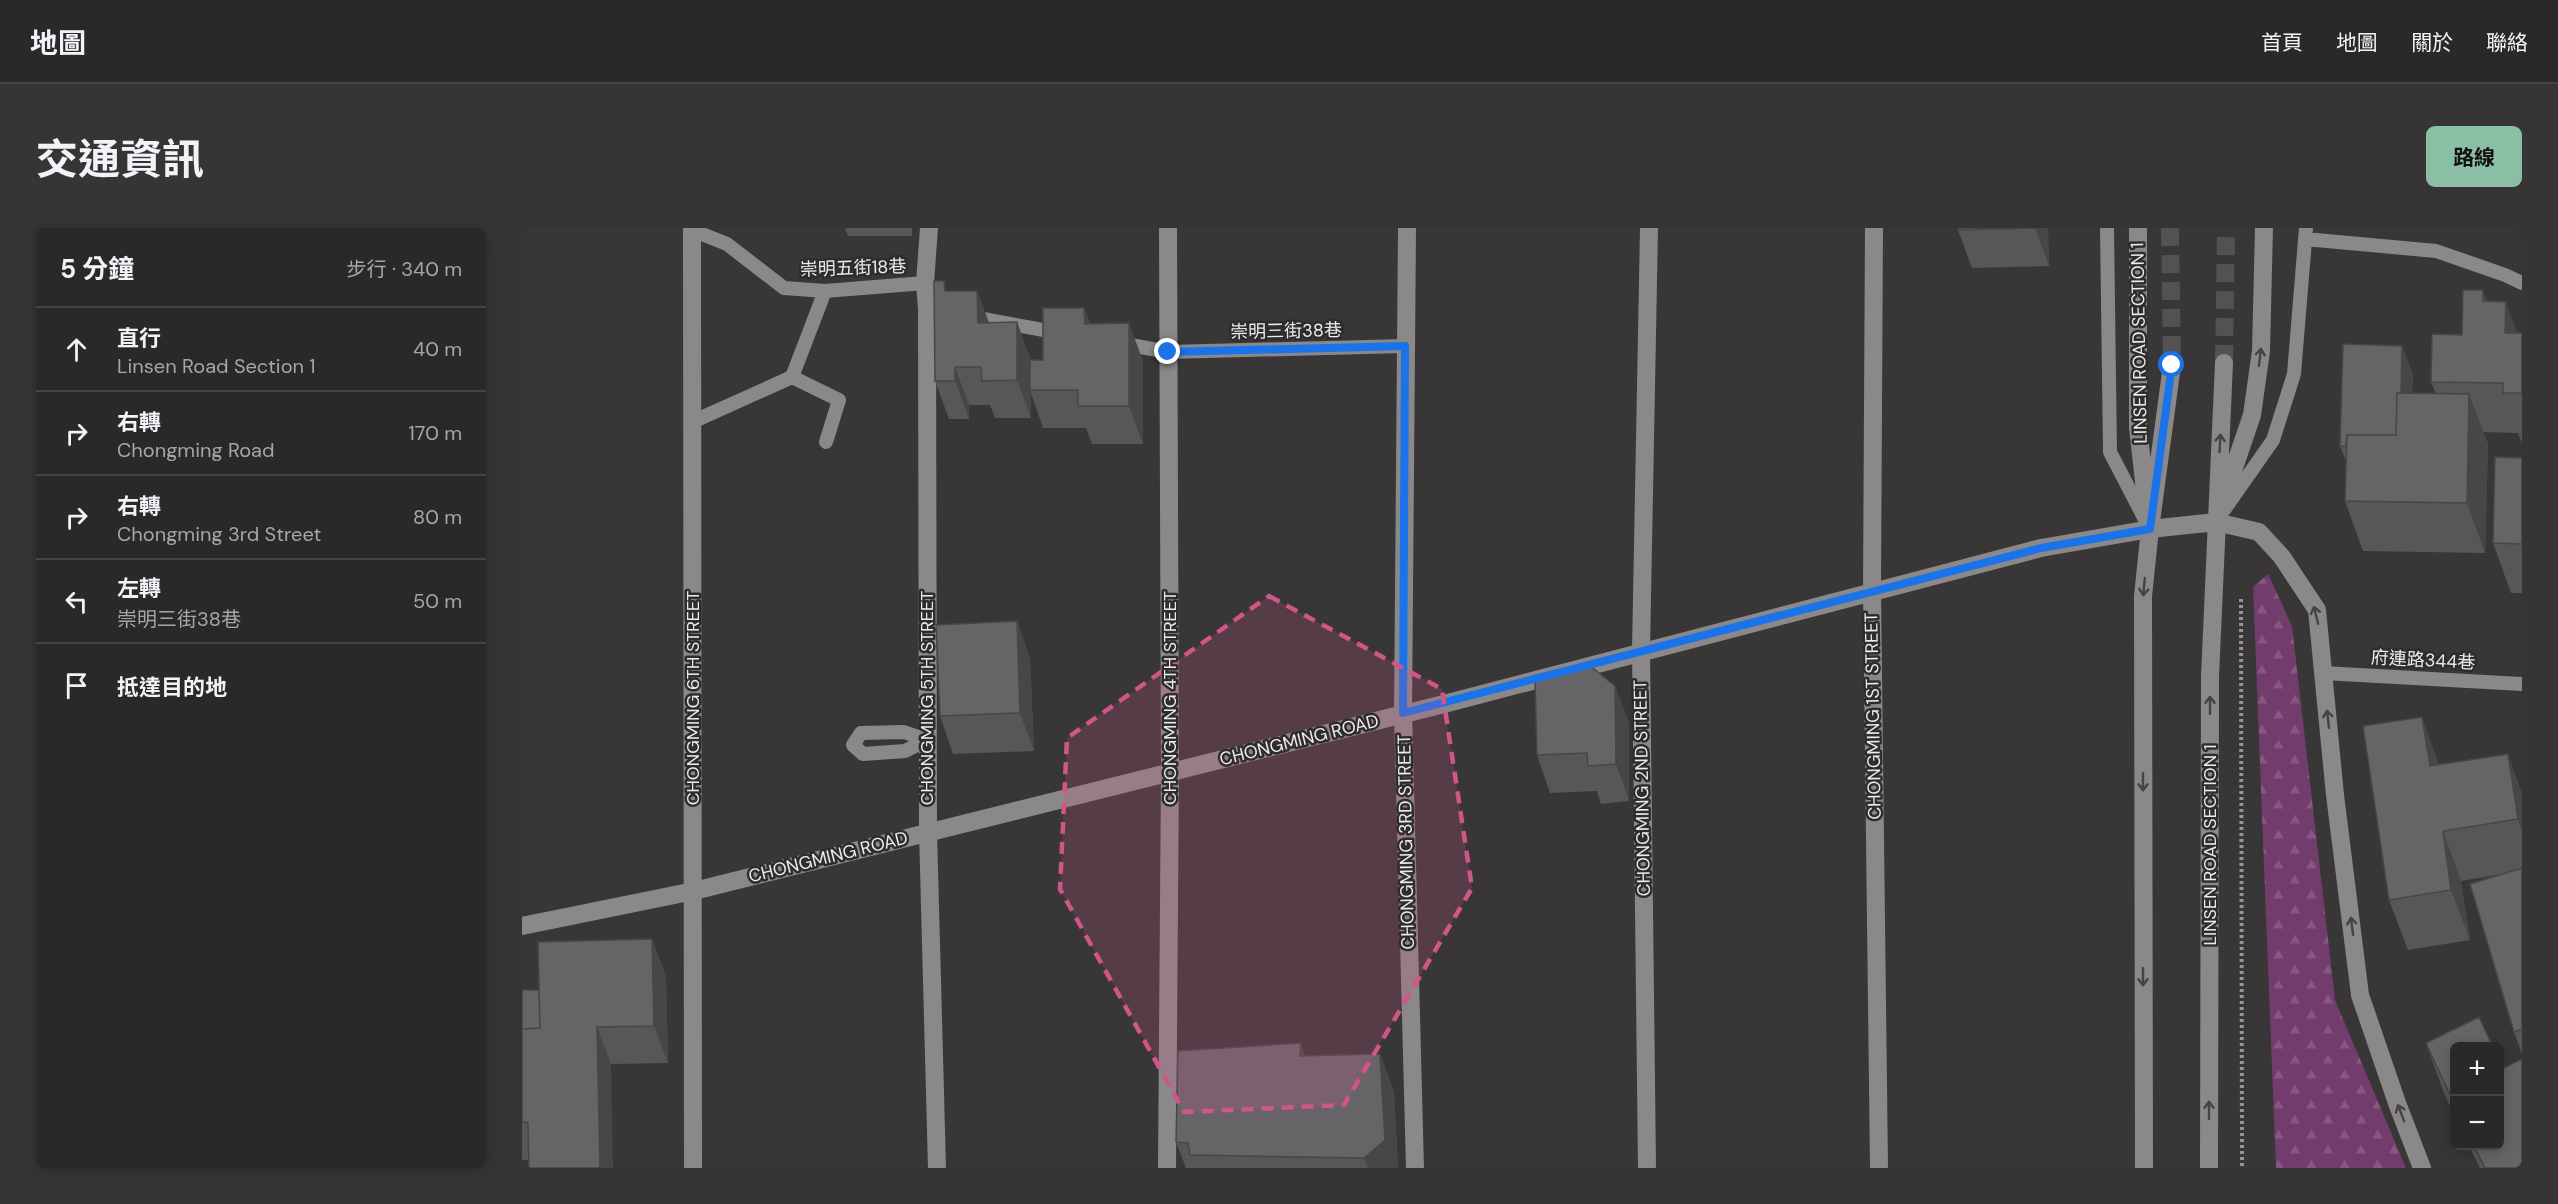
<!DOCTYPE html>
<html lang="zh-TW">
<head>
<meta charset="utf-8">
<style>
	:root { --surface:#2b282a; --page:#373436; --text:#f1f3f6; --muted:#a6a6a8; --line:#474447; --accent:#8abfa5 }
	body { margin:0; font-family:"DM Sans","Noto Sans TC",sans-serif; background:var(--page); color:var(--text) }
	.controls { position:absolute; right:18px; bottom:18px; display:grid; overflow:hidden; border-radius:9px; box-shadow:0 3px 15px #0003 }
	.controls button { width:54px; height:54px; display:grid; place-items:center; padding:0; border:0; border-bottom:2px solid var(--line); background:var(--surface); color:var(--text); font:30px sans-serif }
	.stop { position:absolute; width:18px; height:18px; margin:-14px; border:4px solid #1a73e8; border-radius:50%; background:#fff }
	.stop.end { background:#1a73e8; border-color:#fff; box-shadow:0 2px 6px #0008 }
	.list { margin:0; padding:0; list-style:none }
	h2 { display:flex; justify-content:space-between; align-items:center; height:78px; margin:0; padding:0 24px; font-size:26px }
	h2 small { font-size:20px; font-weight:400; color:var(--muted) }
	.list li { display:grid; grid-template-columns:39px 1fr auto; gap:18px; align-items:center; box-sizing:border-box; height:84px; padding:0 24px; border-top:2px solid var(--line) }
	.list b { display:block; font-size:22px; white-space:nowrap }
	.list p { margin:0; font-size:20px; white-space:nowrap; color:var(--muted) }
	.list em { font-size:20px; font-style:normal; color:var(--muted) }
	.icon { flex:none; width:33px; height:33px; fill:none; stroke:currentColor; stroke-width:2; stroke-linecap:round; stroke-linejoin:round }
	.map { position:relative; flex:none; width:2000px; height:940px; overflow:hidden; border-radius:9px }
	header { display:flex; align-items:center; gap:36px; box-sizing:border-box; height:84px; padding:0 30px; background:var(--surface); border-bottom:2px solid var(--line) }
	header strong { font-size:28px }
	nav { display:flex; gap:33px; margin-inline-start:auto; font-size:21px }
	.intro { display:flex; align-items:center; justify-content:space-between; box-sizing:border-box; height:144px; padding:0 36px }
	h1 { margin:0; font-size:42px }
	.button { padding:15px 27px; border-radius:9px; background:var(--accent); color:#111; font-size:21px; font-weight:700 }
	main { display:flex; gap:36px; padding:0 36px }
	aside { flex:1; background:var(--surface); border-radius:9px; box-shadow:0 3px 15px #0003 }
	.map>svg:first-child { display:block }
	.forest { fill:url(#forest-firs) }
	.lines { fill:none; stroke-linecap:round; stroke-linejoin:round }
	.secondary-tunnel { stroke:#545153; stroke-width:18; stroke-dasharray:18 9; stroke-linecap:butt }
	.path { stroke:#969496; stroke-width:4; stroke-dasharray:3 3; stroke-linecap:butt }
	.lane { stroke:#8b888a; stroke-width:14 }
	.street { stroke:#8b888a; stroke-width:18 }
	.secondary { stroke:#8b888a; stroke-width:18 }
	.wall { fill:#595659 }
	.shaded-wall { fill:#484648 }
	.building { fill:#676467; stroke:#484648; stroke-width:1.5 }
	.oneway { stroke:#464345 }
	.route { stroke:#1a73e8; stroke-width:8 }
	.marked { fill:#cf5786; fill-opacity:0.2; stroke:#cf5786; stroke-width:4.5; stroke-dasharray:12 8; stroke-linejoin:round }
	.labels { text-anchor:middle; stroke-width:5; stroke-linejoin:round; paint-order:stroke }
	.street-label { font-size:18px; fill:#ecebec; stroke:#2f2c2e }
</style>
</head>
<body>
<header>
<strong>地圖</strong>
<nav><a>首頁</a><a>地圖</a><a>關於</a><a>聯絡</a></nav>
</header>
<div class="intro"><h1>交通資訊</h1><a class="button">路線</a></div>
<main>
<aside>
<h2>5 分鐘<small>步行 · 340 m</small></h2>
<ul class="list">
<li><svg class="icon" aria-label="ahead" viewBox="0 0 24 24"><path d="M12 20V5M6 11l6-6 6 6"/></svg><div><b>直行</b><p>Linsen Road Section 1</p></div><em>40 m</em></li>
<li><svg class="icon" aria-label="right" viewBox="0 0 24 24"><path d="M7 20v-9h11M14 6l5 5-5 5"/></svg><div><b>右轉</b><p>Chongming Road</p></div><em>170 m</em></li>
<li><svg class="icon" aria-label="right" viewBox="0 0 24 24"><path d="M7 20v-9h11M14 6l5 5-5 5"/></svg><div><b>右轉</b><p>Chongming 3rd Street</p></div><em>80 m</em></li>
<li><svg class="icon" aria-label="left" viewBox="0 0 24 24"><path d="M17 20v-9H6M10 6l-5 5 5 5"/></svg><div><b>左轉</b><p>崇明三街38巷</p></div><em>50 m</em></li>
<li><svg class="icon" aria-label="arrive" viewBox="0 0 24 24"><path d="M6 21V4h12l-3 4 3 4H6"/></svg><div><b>抵達目的地</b></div></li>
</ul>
</aside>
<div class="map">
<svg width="2000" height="940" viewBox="0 0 2000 940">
	<defs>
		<pattern id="forest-firs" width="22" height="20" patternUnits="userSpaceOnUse" patternTransform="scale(1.5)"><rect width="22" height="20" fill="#723c6c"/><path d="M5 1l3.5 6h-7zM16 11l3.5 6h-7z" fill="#865881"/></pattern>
	</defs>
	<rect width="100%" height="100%" fill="#393638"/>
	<path class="forest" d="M 1746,346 L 1770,398 L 1813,772 L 1884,940 L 1754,940 L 1731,359 Z"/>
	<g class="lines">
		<path class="secondary-tunnel" d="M 1648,0 L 1650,137
			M 1702,135 L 1704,0"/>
		<path class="path" d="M 1719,371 L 1720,940"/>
		<path class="lane" d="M 1585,0 L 1588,224 L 1628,301
			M 170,2 L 205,16 L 262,60 L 303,63 L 403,55
			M 1783,11 L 1914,23 L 1983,47 L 2000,55
			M 450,89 L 538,105
			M 598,115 L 646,124 L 883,118
			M 270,149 L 317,172 L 304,214
			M 170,194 L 270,149 L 303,63
			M 1702,282 L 1751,212 L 1772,146 L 1784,0
			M 1801,445 L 2000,456
			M 382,504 L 405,512 L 383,523 L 341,526 L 331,517 L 339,505 Z"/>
		<path class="street" d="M 170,0 L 171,940
			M 407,0 L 403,55 L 405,81 L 406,603 L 415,940
			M 885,0 L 881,485 L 893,940
			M 1352,0 L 1350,363 L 1357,940
			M 645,940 L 648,544 L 646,0
			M 1125,940 L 1119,423 L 1127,0"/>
		<path class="secondary" d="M 1616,0 L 1616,199 L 1624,272
			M 1701,272 L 1730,187 L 1739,123 L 1742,0
			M 0,698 L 172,663 L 922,476 L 1519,320 L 1628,301 L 1694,294 L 1737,304 L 1760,329 L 1795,382 L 1813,567 L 1838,767 L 1875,875 L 1900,940
			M 1622,940 L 1621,368 L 1628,301 L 1650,137
			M 1687,940 L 1688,449 L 1702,135"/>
	</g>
	<path class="wall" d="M 323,0 L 390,0 L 390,8 L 326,8 Z
		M 1526,0 L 1527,38 L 1450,40 L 1436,2 Z
		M 426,63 L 455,63 L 467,95 L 509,132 L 521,132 L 562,80 L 568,95 L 621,133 L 621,216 L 570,216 L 564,200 L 521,200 L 509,165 L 509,190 L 473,190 L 468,177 L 447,177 L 447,191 L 427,191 L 413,153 Z
		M 1966,73 L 1995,105 L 2000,105 L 2000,215 L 1996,205 L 1961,204 L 1966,216 L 1963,325 L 1841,323 L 1823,273 L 1824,233 L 1818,218 L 1880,118 L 1891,147 L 1890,165 L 1914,166 L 1909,154 L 1940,107 Z
		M 2000,230 L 2000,365 L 1989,365 L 1971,315 Z
		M 495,393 L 508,431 L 512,523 L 431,526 L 418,488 Z
		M 1093,458 L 1107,496 L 1107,573 L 1079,576 L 1075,563 L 1028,565 L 1015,527 Z
		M 1917,536 L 2000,565 L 2000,826 L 1992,804 L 1981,646 L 1939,653 L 1948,712 L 1886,722 L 1867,672 Z
		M 130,711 L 144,749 L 146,835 L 89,836 L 7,932 L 0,932 L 0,762 L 17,762 Z
		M 1904,815 L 1932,819 L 1932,887 L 1922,865 Z
		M 858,826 L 872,864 L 876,940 L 664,940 L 654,914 L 783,828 Z
		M 1982,840 L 2000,940 L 1958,940 L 1947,918 L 1977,918 Z"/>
	<path class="shaded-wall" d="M 1513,0 L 1526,0 L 1527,38 Z
		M 1961,62 L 1980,112 L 1961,73 Z
		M 455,63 L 469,100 L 456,95 Z
		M 1984,74 L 2000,118 L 1983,105 Z
		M 562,80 L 576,118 L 563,96 Z
		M 495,94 L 509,132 L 508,162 L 509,165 L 509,190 L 495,152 Z
		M 607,95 L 621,133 L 621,216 L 607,178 Z
		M 1880,118 L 1891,147 L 1888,248 L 1877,219 Z
		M 433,139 L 447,177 L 447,191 L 433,153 Z
		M 1947,166 L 1966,216 L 1963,325 L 1945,275 Z
		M 495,393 L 508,431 L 512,523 L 498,485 Z
		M 1093,458 L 1107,496 L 1107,573 L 1094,536 Z
		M 1900,489 L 1918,539 L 1908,538 Z
		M 1986,526 L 2000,565 L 2000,603 L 1996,591 Z
		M 1921,603 L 1939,653 L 1948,712 L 1929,662 Z
		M 130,711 L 144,749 L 146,835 L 132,798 Z
		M 75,799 L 89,836 L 91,940 L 78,940 Z
		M 779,815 L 792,853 L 778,828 Z
		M 858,826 L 872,864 L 876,940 L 846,940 L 842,930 Z"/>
	<path class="building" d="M 1436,0 L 1513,0 L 1436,2 Z
		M 412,53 L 422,53 L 423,63 L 455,63 L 456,95 L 495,94 L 495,152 L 460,153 L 459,139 L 433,139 L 433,153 L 413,153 Z
		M 1941,62 L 1961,62 L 1961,73 L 1984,74 L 1983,105 L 2000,105 L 2000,165 L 1981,165 L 1981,155 L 1909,154 L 1910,106 L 1940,107 Z
		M 521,80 L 562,80 L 563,96 L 607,95 L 607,178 L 556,178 L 556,162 L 508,162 L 508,132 L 521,132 Z
		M 1821,116 L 1880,118 L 1879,165 L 1875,165 L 1874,207 L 1825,207 L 1824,218 L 1818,218 Z
		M 1875,165 L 1947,166 L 1945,275 L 1823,273 L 1825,207 L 1874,207 Z
		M 1973,229 L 2000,230 L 2000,316 L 1971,315 Z
		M 495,393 L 498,485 L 418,488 L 414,397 Z
		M 1067,437 L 1093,458 L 1094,536 L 1066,538 L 1065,525 L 1015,527 L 1013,452 Z
		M 1900,489 L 1908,538 L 1986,526 L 1996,591 L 1921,603 L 1929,662 L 1867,672 L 1841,498 Z
		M 2000,640 L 2000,801 L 1992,804 L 1948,656 Z
		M 130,711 L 132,798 L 75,799 L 78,940 L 7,940 L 6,894 L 0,894 L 0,801 L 18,800 L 16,714 Z
		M 0,762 L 17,762 L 18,800 L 0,801 Z
		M 1957,789 L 1971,819 L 1932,819 L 1932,875 L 1904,815 Z
		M 779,815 L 778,828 L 858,826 L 863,912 L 842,930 L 668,927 L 666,915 L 654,914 L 656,823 Z
		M 1977,831 L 1982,840 L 2000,831 L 2000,940 L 1963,940 L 1952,918 L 1977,918 Z"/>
	<defs><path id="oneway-shaft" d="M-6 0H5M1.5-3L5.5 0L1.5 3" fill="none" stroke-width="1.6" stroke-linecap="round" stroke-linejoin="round" transform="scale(1.5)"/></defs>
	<g class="oneway">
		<use href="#oneway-shaft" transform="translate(1738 129) rotate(-83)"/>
		<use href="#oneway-shaft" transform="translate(1698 215) rotate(-87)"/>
		<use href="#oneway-shaft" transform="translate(1622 359) rotate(95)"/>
		<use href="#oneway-shaft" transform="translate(1794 387) rotate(-104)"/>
		<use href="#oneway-shaft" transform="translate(1688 477) rotate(-90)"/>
		<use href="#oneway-shaft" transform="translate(1806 491) rotate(-96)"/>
		<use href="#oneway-shaft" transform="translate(1621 554) rotate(90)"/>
		<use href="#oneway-shaft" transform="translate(1830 698) rotate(-97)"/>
		<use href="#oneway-shaft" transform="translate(1621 749) rotate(90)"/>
		<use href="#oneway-shaft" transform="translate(1687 882) rotate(-90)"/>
		<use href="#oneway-shaft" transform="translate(1879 885) rotate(-111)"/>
	</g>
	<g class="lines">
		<path class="route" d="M 646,124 L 883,118 L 881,485 L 1519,320 L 1628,301 L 1650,137"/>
	</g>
	<path class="marked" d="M 747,368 L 920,461 L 950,660 L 822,877 L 662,884 L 538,661 L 545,510 Z"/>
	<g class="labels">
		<g class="street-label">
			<text transform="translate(331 40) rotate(-2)" y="6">崇明五街18巷</text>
			<text transform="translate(764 103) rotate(-1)" y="6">崇明三街38巷</text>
			<text transform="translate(1617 115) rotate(-91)" y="6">LINSEN ROAD SECTION 1</text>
			<text transform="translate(1901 432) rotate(3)" y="6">府連路344巷</text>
			<text transform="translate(171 470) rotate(-90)" y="6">CHONGMING 6TH STREET</text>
			<text transform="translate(405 470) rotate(-90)" y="6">CHONGMING 5TH STREET</text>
			<text transform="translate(648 470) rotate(-90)" y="6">CHONGMING 4TH STREET</text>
			<text transform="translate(1351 488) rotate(-91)" y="6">CHONGMING 1ST STREET</text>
			<text transform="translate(777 512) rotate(-14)" y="6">CHONGMING ROAD</text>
			<text transform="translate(1120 560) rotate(-91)" y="6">CHONGMING 2ND STREET</text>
			<text transform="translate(884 614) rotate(-91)" y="6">CHONGMING 3RD STREET</text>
			<text transform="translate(1688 617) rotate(-90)" y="6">LINSEN ROAD SECTION 1</text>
			<text transform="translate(306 629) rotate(-14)" y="6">CHONGMING ROAD</text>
		</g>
	</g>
</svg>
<div class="controls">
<button>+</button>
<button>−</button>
</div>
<div class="stop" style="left:1650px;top:137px"></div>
<div class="stop end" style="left:646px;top:124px"></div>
</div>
</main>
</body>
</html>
